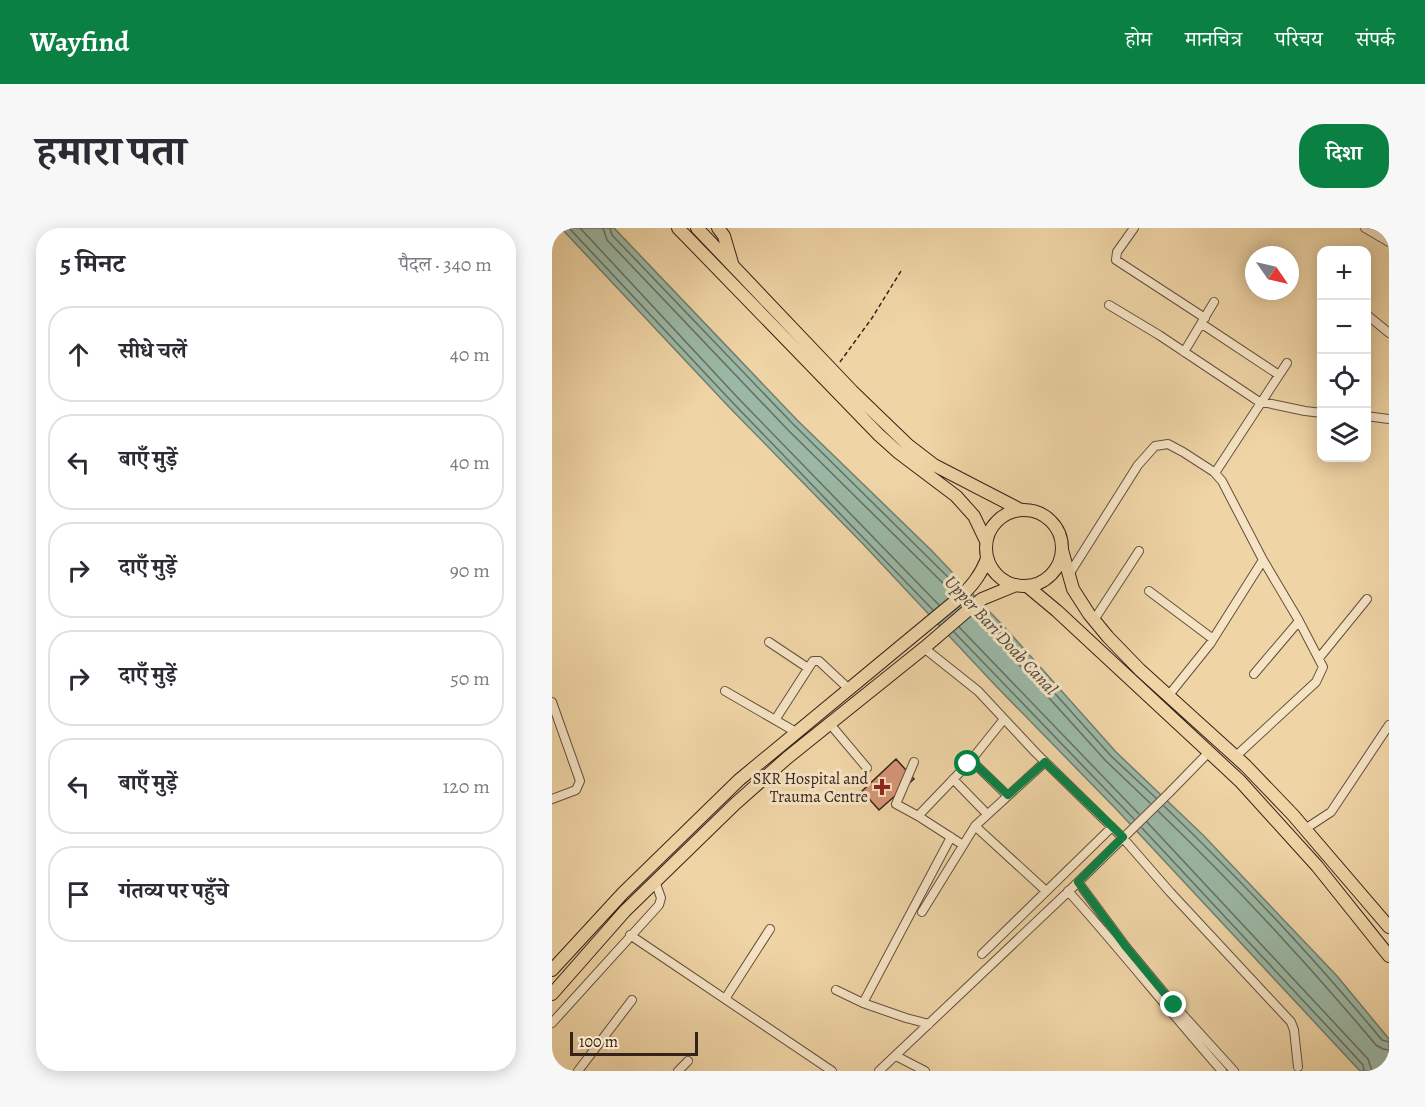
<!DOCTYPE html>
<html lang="hi">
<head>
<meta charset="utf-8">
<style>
	:root { --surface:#fff; --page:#f7f7f7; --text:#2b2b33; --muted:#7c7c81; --line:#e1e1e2; --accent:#0b8043 }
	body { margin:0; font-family:Alegreya,"Noto Serif Devanagari",serif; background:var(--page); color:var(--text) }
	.controls { position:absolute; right:18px; top:18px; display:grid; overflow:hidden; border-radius:12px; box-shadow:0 3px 15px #0003 }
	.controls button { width:54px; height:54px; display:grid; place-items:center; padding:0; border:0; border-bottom:2px solid var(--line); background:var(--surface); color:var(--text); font:30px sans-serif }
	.compass { position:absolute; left:693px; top:18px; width:54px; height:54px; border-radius:50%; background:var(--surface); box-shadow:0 3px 15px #0003; rotate:124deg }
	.scale { position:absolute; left:18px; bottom:15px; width:128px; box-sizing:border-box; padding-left:6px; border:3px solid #35231a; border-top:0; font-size:16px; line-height:21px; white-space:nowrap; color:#35231a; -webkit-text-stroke:4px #f5e3c4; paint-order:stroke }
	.stop { position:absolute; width:18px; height:18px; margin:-14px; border:4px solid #0b8043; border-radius:50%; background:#fff }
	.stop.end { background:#0b8043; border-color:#fff; box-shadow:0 2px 6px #0008 }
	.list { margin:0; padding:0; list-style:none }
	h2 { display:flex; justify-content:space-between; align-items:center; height:78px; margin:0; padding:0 24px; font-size:26px }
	h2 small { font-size:20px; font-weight:400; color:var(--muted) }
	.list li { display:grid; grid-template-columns:39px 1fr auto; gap:18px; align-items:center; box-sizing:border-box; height:96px; margin:0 12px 12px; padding:0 12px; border:2px solid var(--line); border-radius:24px }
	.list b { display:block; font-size:22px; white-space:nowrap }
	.list em { font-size:20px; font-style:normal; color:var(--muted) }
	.icon { flex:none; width:33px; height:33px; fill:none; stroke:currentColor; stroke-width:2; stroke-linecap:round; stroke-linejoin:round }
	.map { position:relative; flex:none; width:837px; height:843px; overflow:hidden; border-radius:24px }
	header { display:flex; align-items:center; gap:36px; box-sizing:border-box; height:84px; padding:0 30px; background:var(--accent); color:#fff }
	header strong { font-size:28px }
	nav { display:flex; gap:33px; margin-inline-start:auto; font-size:21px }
	.intro { display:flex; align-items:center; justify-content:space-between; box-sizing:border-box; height:144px; padding:0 36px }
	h1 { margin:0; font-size:42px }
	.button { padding:15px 27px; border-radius:24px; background:var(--accent); color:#fff; font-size:21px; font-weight:700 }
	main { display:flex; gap:36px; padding:0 36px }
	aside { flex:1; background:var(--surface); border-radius:24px; box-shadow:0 3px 15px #0003 }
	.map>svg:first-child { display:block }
	.water { fill:#9ab8a5; stroke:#727c6d; stroke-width:1.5 }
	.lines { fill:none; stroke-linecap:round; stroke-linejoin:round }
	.shore { stroke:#686e60; stroke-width:1.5 }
	.building { fill:#d89579; stroke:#35231a; stroke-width:1.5 }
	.minor-casing { stroke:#644f3d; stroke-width:10 }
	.highway-casing { stroke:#35231a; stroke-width:14 }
	.path { stroke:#35231a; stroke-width:1.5; stroke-dasharray:4.5 3; stroke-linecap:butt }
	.minor { stroke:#f5e3c4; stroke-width:8 }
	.highway { stroke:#efd4a5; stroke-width:12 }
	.route { stroke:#0b8043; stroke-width:8 }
	.poi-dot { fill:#8f2418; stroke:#f5e3c4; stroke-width:2 }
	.labels { text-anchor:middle; stroke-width:6; stroke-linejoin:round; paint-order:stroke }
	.poi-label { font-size:16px; fill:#35231a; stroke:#f5e3c4; text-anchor:end }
	.water-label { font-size:18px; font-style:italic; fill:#4e483d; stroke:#f5e3c4 }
</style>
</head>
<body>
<header>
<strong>Wayfind</strong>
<nav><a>होम</a><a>मानचित्र</a><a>परिचय</a><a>संपर्क</a></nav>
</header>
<div class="intro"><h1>हमारा पता</h1><a class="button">दिशा</a></div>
<main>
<aside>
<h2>5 मिनट<small>पैदल · 340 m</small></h2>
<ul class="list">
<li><svg class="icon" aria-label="ahead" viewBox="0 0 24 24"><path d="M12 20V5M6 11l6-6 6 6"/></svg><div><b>सीधे चलें</b></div><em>40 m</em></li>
<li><svg class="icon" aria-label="left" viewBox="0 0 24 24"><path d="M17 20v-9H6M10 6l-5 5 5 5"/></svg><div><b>बाएँ मुड़ें</b></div><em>40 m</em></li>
<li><svg class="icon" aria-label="right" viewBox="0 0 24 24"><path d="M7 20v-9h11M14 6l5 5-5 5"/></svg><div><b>दाएँ मुड़ें</b></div><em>90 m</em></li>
<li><svg class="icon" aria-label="right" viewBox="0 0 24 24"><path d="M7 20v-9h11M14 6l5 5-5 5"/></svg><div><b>दाएँ मुड़ें</b></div><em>50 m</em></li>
<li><svg class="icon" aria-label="left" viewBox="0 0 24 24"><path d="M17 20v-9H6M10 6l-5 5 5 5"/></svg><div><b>बाएँ मुड़ें</b></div><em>120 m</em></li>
<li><svg class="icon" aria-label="arrive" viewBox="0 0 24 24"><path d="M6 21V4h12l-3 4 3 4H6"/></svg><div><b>गंतव्य पर पहुँचे</b></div></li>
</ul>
</aside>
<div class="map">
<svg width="837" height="843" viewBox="0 0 837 843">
	<rect width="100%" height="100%" fill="#efd4a5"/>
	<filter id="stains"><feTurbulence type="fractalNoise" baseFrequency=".00333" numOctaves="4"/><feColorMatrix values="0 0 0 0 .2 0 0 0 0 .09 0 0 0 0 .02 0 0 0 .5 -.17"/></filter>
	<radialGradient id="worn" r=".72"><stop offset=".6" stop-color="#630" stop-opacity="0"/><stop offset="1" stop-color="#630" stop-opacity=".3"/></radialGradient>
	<path class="water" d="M 9,0 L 62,0 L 245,192 L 380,323 L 456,403 L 564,524 L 651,607 L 785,748 L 837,811 L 837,843 L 808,843 L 566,583 L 443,457 L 312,317 L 177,179 Z"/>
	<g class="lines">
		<path class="shore" d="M 17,0 L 181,175 L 381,382
			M 28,0 L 186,170 L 387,377
			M 51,0 L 55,12 L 236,202 L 401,365
			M 58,0 L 60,7 L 241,196 L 407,360
			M 428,382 L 559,528 L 604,570
			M 422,387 L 554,533 L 598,575
			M 407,399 L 587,586
			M 402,404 L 582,591
			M 612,578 C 689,652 762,730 830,812 L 837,814
			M 606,583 C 683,657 756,736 824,817 L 831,821 L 837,822
			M 595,594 L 816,831 L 820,843
			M 590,600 L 788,812 L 811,837 L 812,843"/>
	</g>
	<path class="building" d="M 344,531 L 362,551 L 327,582 L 310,563 Z"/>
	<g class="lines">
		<defs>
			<path id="minor" d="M 582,0 L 565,24 L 564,32 L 653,90
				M 813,0 L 837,14
				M 557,77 L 607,107 L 706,173 L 753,183 L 770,185
				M 814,86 L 837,105
				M 650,96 L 727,147
				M 632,124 L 662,74
				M 814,188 L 837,191
				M 663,245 L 735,135
				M 516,348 L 586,237 L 603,218 L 616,216 L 631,224 L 662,244 L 670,253 L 711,332 L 746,391 L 771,439 L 764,454 L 684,528
				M 597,363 L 661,411
				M 542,392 L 587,323
				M 217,414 L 256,440
				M 372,420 L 426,463 L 484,525 L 571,610 L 618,664 L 739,794 L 742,802 L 746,839
				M 767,430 L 815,371
				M 702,446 L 747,393
				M 173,463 L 244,504
				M 617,467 L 658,416 L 711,332
				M 0,474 L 28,553 L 24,562 L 0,571
				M 223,492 L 261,433 L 267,433 L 297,461
				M 278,496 L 315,540
				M 362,534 L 344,576 L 366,588
				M 416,536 L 452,491
				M 401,551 L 435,586
				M 423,598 L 494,663
				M 753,601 L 779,584 L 837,497
				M 411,617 L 366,588 L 413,539 L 419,535 L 425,538 L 456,568
				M 526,654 L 574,719 L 622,777 L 682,843
				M 516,663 C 569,722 618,784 670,843
				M 370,684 L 423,598 L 493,534
				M 78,707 L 280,843
				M 430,726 L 560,599
				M 284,762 L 311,775
				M 173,771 L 218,701
				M 0,795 L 107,677 L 109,670 L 103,653
				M 377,796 L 354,790 L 311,775 L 399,609
				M 344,828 L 373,843
				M 26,843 L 80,772
				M 126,843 L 136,833
				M 327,843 L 519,661 L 617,565 L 657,524"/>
			<path id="highway" d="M 126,0 L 327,207 L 347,225 L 404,268 L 422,288 L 434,313
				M 145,0 L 300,163 L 356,217 L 382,237 L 469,282
				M 166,0 L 172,8 L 180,35
				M434 320a38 38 0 1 1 76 0a38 38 0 1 1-76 0Z
				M 510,322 L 521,361 L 537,386 L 556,409 L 588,442 L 694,538 L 741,587 L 837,699
				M 475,358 L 505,383 L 688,553 L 765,638 L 837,728
				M 0,742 L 71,665 L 187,552 L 407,370 C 420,358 428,348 435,331
				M 0,766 L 73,683 L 183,576 L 235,530 L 372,420 L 415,383 L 430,371 L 464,357"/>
		</defs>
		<use href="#minor" class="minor-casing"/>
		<use href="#highway" class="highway-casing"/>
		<path class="path" d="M 288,134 L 320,90 L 349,43"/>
		<use href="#minor" class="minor"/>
		<use href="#highway" class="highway"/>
	</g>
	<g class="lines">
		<path class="route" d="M 416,536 L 419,535 L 425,538 L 456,567 L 493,534 L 571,609 L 526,654 L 574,719 L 622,777"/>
	</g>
	<path class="poi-dot" d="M327 550h6v6h6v6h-6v6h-6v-6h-6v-6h6z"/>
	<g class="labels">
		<g class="poi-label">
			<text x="316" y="556">SKR Hospital and<tspan x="316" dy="18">Trauma Centre</tspan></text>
		</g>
		<g class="water-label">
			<text transform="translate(449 407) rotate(47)" y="6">Upper Bari Doab Canal</text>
		</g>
	</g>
	<rect width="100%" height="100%" filter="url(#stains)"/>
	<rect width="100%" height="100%" fill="url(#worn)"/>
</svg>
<div class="controls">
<button>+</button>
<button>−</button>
<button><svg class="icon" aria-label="locate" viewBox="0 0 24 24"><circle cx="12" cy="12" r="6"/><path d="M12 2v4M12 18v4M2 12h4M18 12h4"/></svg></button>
<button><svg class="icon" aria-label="layers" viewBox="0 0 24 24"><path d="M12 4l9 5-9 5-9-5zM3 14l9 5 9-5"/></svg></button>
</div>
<svg class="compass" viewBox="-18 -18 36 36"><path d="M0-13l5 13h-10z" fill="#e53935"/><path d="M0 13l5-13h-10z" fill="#7c7c81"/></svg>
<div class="scale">100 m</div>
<div class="stop" style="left:416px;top:536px"></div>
<div class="stop end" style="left:622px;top:777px"></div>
</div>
</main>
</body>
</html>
